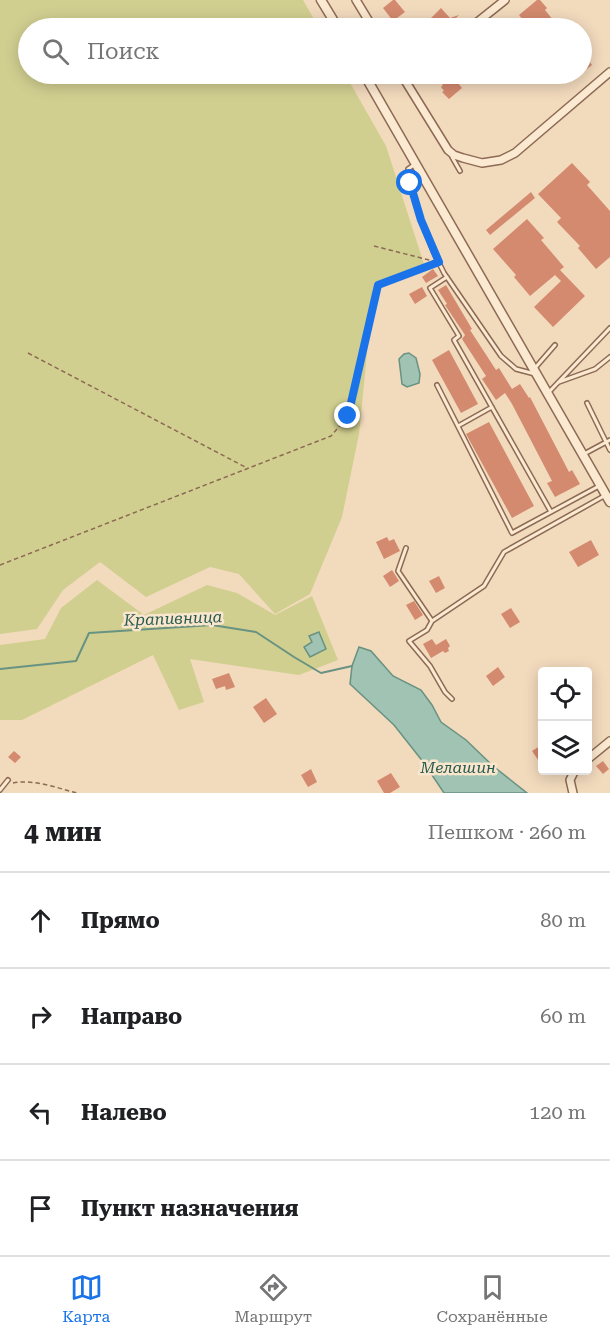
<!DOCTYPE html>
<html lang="ru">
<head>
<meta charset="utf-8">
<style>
	:root { --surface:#fff; --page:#f2f2f2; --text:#202124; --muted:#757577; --line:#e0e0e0; --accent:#1a73e8 }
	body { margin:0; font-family:"Roboto Serif",serif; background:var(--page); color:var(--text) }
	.controls { position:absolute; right:18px; bottom:18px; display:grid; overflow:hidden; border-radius:6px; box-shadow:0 3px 15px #0003 }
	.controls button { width:54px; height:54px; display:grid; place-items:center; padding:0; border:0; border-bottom:2px solid var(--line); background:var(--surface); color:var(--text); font:30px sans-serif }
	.stop { position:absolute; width:18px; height:18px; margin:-14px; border:4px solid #1a73e8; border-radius:50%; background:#fff }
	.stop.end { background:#1a73e8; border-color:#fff; box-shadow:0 2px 6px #0008 }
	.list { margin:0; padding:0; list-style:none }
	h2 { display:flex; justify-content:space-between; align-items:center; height:78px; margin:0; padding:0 24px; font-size:26px }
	h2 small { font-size:20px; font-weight:400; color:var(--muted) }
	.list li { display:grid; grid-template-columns:39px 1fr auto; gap:18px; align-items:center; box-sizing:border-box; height:96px; padding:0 24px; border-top:2px solid var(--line) }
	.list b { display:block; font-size:22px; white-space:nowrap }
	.list em { font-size:20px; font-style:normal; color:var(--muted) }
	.icon { flex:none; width:33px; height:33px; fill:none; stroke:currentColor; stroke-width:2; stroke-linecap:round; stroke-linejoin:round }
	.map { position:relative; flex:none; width:610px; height:793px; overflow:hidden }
	.search { position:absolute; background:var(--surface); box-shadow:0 3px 15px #0003; left:18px; right:18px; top:18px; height:66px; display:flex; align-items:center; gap:15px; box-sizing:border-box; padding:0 21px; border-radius:33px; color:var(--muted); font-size:22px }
	.sheet { height:462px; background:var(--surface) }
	nav { display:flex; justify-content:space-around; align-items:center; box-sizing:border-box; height:84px; border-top:2px solid var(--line); background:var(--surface); font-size:16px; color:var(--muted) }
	nav a { display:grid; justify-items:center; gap:3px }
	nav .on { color:var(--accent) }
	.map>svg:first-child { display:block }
	.green { fill:#d1cf90 }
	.water { fill:#a1c3b4; stroke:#689281; stroke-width:1.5 }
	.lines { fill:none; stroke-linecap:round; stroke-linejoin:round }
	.stream { stroke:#689281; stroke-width:2 }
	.building { fill:#d48a6f }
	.service-casing { stroke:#8c6a54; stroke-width:6 }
	.minor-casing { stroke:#8c6a54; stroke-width:10 }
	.tertiary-casing { stroke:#8c6a54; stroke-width:11 }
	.path { stroke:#8c6a54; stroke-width:1.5; stroke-dasharray:4.5 3; stroke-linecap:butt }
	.service { stroke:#fce9d1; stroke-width:3 }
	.minor { stroke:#fce9d1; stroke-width:7 }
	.tertiary { stroke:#fce9d1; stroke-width:8 }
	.route { stroke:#1a73e8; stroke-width:8 }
	.labels { text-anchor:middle; stroke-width:5; stroke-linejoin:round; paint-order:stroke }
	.water-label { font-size:16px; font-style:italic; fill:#285b50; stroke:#f9e6cd }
</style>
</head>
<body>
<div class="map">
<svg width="610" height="793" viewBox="0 0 610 793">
	<rect width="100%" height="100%" fill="#f2dabd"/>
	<path class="green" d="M 0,0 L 303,0 L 319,28 L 28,28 L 28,74 L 345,74 L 386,146 L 424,264 L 374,283 L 359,434 L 342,517 L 310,594 L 275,614 L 239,574 L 210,567 L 146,597 L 100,562 L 63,590 L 37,629 L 0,634 Z
		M 97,580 L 144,615 L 207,585 L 237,593 L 275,615 L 312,596 L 338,660 L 299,675 L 190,659 L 204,702 L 179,710 L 153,655 L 22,720 L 0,720 L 0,645 L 45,639 L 61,608 Z"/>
	<path class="water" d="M 409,353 L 416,358 L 420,374 L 419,383 L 407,387 L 402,384 L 399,359 L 404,354 Z
		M 319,632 L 326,649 L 310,657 L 304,647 L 312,642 L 309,636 Z
		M 359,647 L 371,651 L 393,676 L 421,690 L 432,705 L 441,722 L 466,740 L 493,766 L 527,793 L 444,793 L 424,763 L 394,725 L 350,684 L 352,666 Z"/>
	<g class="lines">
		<path class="stream" d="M 0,669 L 76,661 L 89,633 L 212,625 L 256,632 L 294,657 L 321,673 L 352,666"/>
	</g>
	<path class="building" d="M 393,0 L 395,0 L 405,12 L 393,21 L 383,8 Z
		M 537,0 L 540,0 L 547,8 L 545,10 L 554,21 L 544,28 L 524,28 L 519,22 L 523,20 L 519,15 Z
		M 441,8 L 450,18 L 459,15 L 452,22 L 455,25 L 451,28 L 425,28 L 431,22 L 429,20 Z
		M 582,51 L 592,65 L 582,73 Z
		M 449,74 L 454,74 L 460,82 L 458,83 L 462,88 L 449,99 L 442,92 L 444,91 L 441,87 L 443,85 L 440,82 Z
		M 572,163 L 590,182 L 587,185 L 610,211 L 610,257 L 596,269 L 578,248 L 580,246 L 557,222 L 561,218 L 538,194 Z
		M 531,192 L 535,198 L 490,235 L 486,230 Z
		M 527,219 L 544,238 L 541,240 L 564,267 L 560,270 L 585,296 L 553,327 L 534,307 L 561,281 L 555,275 L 530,296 L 514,277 L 516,275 L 493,249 Z
		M 433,269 L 438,276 L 426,283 L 422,277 Z
		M 446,285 L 472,329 L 470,330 L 496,370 L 499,368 L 512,389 L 520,384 L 529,398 L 530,397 L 569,472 L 572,470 L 580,484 L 555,497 L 547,483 L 552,481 L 512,404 L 505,393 L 496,400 L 482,379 L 486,376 L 462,339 L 465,335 L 445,305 L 447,304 L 438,290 Z
		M 422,287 L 427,296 L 415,304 L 409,294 Z
		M 449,350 L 478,404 L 461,413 L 432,360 Z
		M 489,422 L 534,506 L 512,518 L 466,434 Z
		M 387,537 L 389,541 L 394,539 L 400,551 L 384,559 L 376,542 Z
		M 591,540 L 599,555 L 578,567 L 569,552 Z
		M 392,570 L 399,581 L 390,587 L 383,576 Z
		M 439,576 L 445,588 L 436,593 L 429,581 Z
		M 414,601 L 423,615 L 415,620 L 406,605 Z
		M 511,608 L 520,622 L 510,628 L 501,614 Z
		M 432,639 L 436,645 L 446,639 L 450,646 L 448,648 L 449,651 L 445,653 L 443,651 L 431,658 L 423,644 Z
		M 498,667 L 505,677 L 493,686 L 486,676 Z
		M 229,673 L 235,687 L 226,690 L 225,686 L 216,689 L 212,679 Z
		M 266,698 L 277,714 L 264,723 L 253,707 Z
		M 543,744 L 543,767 L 532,751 Z
		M 14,751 L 21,757 L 15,763 L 8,757 Z
		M 603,761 L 609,769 L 603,774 L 596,766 Z
		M 311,769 L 317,782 L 308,787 L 301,775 Z
		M 391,773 L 400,787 L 390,793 L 384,793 L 377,781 Z"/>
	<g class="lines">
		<defs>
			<path id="service" d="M 452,157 L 460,171
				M 414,165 L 408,169 L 410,183 L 421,220 L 434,253 L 444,273 L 501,356 L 516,369 L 535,374
				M 447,277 L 430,288 L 459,336 L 454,340 L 551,512
				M 535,368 L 555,345
				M 559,382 L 595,369 L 610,357
				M 437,385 L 512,533 L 599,486
				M 549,392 L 610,328
				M 587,403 L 610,450
				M 458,426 L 492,407
				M 584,454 L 610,440
				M 406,548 L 398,571 L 432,621 L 484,586 L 504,552 L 604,496
				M 432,621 L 427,630 L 409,641 L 430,666 L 445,692 L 452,699
				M 0,790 L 8,780"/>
			<path id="minor" d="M 356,0 L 373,28
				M 470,28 L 505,0
				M 401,74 L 448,150 L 454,155 L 463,158 L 482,163 L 501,160 L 515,153 L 610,72
				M 405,81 L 414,74
				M 588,759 L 610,741
				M 573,793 L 570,780 L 575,770"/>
			<path id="tertiary" d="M 321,0 L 338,28
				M 364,74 L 610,502"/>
		</defs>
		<use href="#service" class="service-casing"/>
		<use href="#minor" class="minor-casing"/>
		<use href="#tertiary" class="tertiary-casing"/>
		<path class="path" d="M 374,246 L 433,261
			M 28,353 L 247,468
			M 0,565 L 331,436 L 348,416 L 378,285 L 434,264
			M 13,783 C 35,779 57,788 77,793"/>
		<use href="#service" class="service"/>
		<use href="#minor" class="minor"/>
		<use href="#tertiary" class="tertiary"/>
	</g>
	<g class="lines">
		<path class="route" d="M 348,416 L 378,285 L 439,262 L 421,220 L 410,183"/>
	</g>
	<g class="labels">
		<g class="water-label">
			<text transform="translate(173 618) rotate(-2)" y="6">Крапивница</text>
			<text x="458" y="773">Мелашин</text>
		</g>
	</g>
</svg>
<div class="controls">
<button><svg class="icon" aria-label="locate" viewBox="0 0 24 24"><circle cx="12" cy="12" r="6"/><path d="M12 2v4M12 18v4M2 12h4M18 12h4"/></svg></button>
<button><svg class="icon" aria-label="layers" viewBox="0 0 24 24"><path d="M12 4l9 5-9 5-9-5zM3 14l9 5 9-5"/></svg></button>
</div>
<div class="stop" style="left:410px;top:183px"></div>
<div class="stop end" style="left:348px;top:416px"></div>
<div class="search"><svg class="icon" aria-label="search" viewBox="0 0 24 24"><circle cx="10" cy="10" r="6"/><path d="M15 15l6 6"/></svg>Поиск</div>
</div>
<section class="sheet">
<h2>4 мин<small>Пешком · 260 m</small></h2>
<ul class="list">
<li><svg class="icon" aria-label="ahead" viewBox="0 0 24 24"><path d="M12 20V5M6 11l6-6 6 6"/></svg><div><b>Прямо</b></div><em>80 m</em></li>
<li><svg class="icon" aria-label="right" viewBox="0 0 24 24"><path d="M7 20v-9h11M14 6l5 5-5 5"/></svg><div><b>Направо</b></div><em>60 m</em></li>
<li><svg class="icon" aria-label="left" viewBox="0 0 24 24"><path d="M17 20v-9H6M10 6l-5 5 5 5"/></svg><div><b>Налево</b></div><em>120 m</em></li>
<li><svg class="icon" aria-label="arrive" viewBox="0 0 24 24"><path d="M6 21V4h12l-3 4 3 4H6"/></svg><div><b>Пункт назначения</b></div></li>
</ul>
</section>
<nav>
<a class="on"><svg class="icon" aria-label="map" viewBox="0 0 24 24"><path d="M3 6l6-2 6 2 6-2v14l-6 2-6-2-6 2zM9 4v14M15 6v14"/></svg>Карта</a>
<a><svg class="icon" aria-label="directions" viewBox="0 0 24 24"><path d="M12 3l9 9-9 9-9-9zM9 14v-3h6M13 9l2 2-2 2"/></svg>Маршрут</a>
<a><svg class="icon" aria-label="saved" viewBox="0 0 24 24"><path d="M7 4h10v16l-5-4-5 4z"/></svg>Сохранённые</a>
</nav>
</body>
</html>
